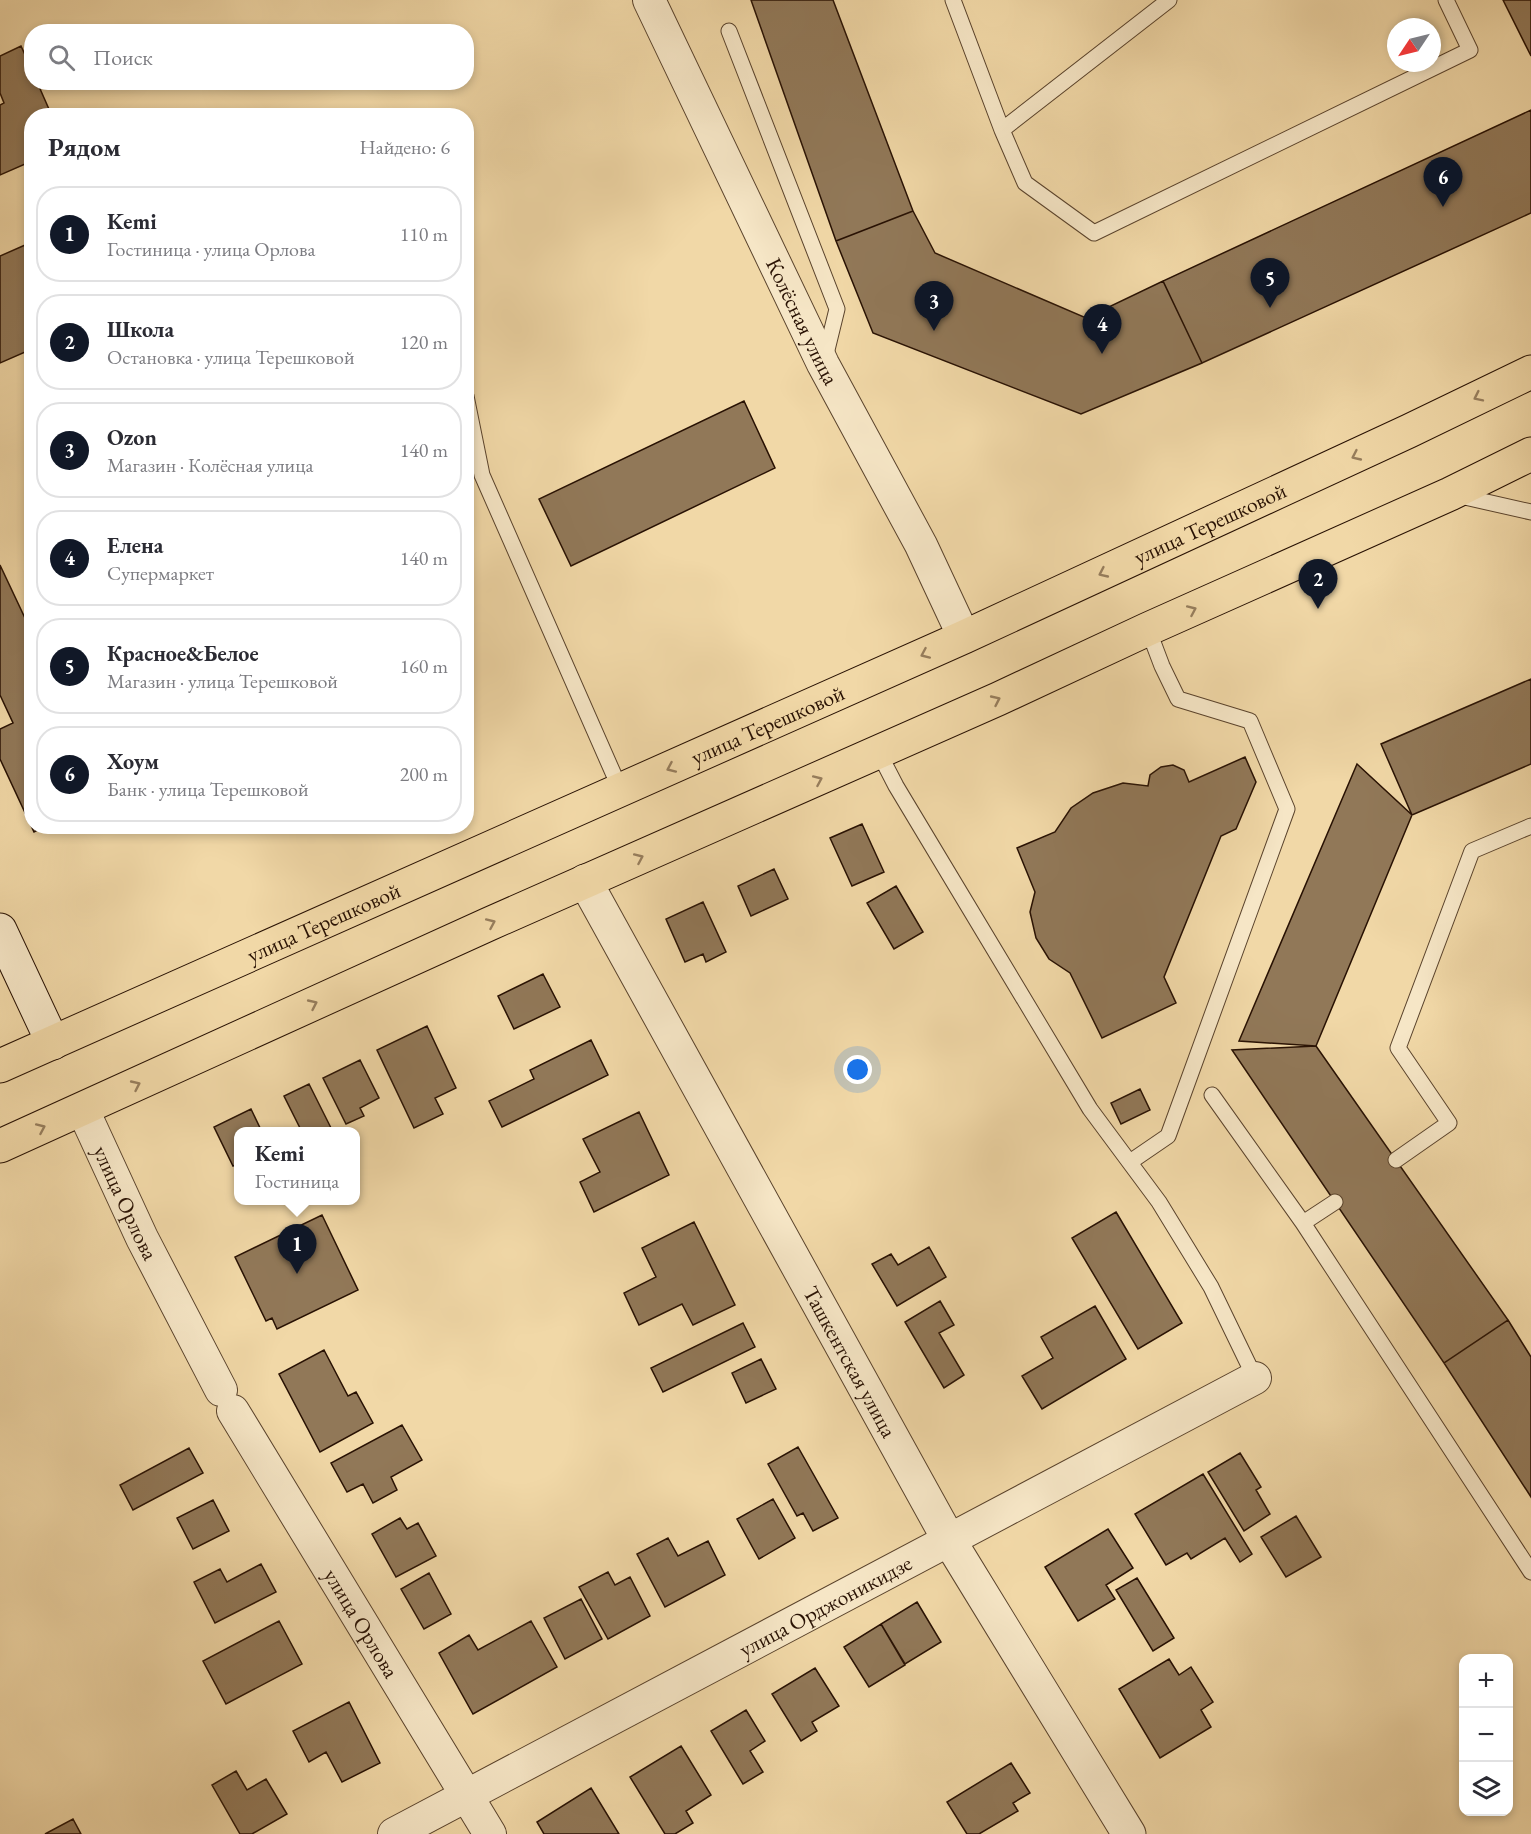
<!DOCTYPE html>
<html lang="ru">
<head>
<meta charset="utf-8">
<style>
	:root { --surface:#fff; --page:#f7f7f7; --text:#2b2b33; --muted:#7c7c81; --line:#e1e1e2; --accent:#111827 }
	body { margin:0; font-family:"EB Garamond",serif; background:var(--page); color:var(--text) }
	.controls { position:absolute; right:18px; bottom:18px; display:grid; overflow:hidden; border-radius:12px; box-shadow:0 3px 9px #0003 }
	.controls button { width:54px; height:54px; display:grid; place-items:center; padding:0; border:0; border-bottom:2px solid var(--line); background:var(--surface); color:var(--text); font:30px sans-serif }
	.compass { position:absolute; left:1387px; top:18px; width:54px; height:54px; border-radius:50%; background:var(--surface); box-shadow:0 3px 9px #0003; rotate:235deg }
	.you { position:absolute; left:858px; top:1070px; width:21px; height:21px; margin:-15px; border:4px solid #fff; border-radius:50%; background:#1a73e8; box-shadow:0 0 0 9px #1a73e833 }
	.badge { display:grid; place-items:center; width:39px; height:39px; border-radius:50%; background:var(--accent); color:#fff; font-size:20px; font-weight:700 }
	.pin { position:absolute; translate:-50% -50px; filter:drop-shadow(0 2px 3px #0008) }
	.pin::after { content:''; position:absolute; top:32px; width:21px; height:18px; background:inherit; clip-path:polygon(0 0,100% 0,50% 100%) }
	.popup { position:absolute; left:234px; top:1127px; width:126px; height:78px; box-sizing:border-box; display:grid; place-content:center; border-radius:12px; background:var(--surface); filter:drop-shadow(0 2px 4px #0005); font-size:20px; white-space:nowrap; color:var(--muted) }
	.popup b { font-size:22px; color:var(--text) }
	.popup::after { content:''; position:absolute; left:50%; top:100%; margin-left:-12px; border:12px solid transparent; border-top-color:var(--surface) }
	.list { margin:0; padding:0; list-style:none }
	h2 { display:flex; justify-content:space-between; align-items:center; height:78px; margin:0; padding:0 24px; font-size:26px }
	h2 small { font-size:20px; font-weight:400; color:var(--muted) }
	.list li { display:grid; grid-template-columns:39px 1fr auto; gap:18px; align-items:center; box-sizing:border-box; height:96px; margin:0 12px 12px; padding:0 12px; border:2px solid var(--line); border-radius:24px }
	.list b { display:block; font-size:22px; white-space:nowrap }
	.list p { margin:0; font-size:20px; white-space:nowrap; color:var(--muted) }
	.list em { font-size:20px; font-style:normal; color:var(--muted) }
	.icon { flex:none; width:33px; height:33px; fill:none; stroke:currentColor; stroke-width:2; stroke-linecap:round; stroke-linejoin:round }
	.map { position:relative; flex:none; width:1531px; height:1834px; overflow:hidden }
	.search { position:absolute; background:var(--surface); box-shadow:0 3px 9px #0003; left:24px; top:24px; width:450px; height:66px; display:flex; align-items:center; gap:15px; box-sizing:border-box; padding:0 21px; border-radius:24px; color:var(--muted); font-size:22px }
	.panel { position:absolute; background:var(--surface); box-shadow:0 3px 9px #0003; left:24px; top:108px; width:450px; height:726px; border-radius:24px }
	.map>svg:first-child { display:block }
	.building { fill:#917858; stroke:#281103; stroke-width:1.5 }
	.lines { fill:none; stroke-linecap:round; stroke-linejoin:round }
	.service-casing { stroke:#5a432c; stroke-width:17 }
	.minor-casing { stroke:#5a432c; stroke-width:34 }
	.tertiary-casing { stroke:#5a432c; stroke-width:35 }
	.secondary-casing { stroke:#281103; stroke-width:35 }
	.primary-casing { stroke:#281103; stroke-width:35 }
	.service { stroke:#f6e6c6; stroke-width:15 }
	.minor { stroke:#f6e6c6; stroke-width:32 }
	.tertiary { stroke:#f6e6c6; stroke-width:33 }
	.secondary { stroke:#f6e6c6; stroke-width:33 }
	.primary { stroke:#f1d8a7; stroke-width:33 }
	.oneway { stroke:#977e5d }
	.labels { text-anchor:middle; stroke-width:5; stroke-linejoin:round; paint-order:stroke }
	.street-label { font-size:22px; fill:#281103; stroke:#f6e6c6 }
</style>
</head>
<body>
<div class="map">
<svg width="1531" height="1834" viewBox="0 0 1531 1834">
	<rect width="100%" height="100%" fill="#f1d8a7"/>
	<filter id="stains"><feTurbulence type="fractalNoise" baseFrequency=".00333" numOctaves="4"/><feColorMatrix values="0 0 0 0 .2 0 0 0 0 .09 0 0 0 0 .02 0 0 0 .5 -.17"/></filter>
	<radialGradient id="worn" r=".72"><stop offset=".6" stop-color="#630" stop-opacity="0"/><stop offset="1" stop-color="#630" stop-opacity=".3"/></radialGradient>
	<path class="building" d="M 751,0 L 833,0 L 913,211 L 836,241 Z
		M 1503,0 L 1531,0 L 1531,56 Z
		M 21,46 L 32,70 L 32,82 L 37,82 L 52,116 L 32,116 L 32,161 L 0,175 L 0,105 L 4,103 L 0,93 L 0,56 Z
		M 1531,110 L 1531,213 L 1202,363 L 1163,281 Z
		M 913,211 L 935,253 L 1086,318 L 1163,281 L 1202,363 L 1081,414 L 873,333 L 836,241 Z
		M 32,242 L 32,349 L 0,363 L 0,256 Z
		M 744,401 L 775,468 L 571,566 L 539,499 Z
		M 0,565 L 32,633 L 32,681 L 27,683 L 32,693 L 32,826 L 45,826 L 34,832 L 0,759 L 0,729 L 13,723 L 0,695 Z
		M 1531,679 L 1531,764 L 1412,815 L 1381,744 Z
		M 1245,757 L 1256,782 L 1236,829 L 1221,836 L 1164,977 L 1176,1003 L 1102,1038 L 1070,973 L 1049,959 L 1036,938 L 1030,912 L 1035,892 L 1017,848 L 1055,832 L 1071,808 L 1093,793 L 1123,783 L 1148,786 L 1150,775 L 1161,767 L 1173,765 L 1184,770 L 1189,782 Z
		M 1357,764 L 1412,815 L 1316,1046 L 1239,1041 Z
		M 862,824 L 884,872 L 852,886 L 830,838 Z
		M 774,869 L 788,899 L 751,916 L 738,886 Z
		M 896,886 L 923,932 L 894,949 L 867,903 Z
		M 703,902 L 726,952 L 706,962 L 703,954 L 685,962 L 666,919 Z
		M 543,974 L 560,1007 L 514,1029 L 498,996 Z
		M 427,1026 L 456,1088 L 435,1098 L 443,1114 L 414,1128 L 377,1050 Z
		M 591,1040 L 608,1075 L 502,1127 L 489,1101 L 534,1079 L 530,1070 Z
		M 1316,1046 L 1508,1320 L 1444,1363 L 1232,1050 Z
		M 360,1060 L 379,1098 L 360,1108 L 364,1116 L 346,1124 L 323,1078 Z
		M 309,1084 L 333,1132 L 302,1132 L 284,1096 Z
		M 1140,1089 L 1150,1110 L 1121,1124 L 1111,1103 Z
		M 251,1109 L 262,1132 L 238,1132 L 238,1164 L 233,1166 L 214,1127 Z
		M 639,1112 L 669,1175 L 594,1212 L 580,1182 L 600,1172 L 583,1139 Z
		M 1116,1212 L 1182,1323 L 1138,1349 L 1072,1238 Z
		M 322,1215 L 358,1290 L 277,1329 L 272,1318 L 266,1321 L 235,1257 Z
		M 694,1222 L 735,1305 L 693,1325 L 682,1304 L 639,1325 L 624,1293 L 656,1277 L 642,1248 Z
		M 929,1247 L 946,1277 L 897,1306 L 872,1264 L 891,1254 L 898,1265 Z
		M 940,1301 L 954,1325 L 939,1333 L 964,1375 L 944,1388 L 905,1322 Z
		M 1095,1306 L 1126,1359 L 1042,1409 L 1022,1376 L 1053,1358 L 1041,1337 Z
		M 1508,1320 L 1531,1357 L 1531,1497 L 1444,1363 Z
		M 743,1323 L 755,1347 L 663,1392 L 651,1368 Z
		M 324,1350 L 348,1396 L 356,1392 L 373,1423 L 320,1452 L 279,1374 Z
		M 761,1359 L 776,1389 L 746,1403 L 732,1373 Z
		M 402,1425 L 422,1460 L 391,1477 L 397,1490 L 373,1503 L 363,1484 L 347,1492 L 331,1463 Z
		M 798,1447 L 838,1518 L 813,1531 L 803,1513 L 797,1516 L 768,1464 Z
		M 189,1448 L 203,1473 L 133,1510 L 120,1485 Z
		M 1240,1453 L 1261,1487 L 1256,1490 L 1270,1514 L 1244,1531 L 1208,1472 Z
		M 1203,1474 L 1252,1554 L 1240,1562 L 1225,1538 L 1191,1559 L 1187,1553 L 1166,1565 L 1135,1514 Z
		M 773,1499 L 795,1538 L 759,1559 L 737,1519 Z
		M 213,1500 L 229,1531 L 193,1549 L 177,1518 Z
		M 1296,1516 L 1321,1557 L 1286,1577 L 1261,1537 Z
		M 400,1518 L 407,1529 L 418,1523 L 436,1556 L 396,1577 L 372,1534 Z
		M 1108,1529 L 1133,1568 L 1106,1585 L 1115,1599 L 1078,1621 L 1045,1567 Z
		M 668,1538 L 678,1556 L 708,1541 L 725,1575 L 665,1607 L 637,1554 Z
		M 261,1564 L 276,1592 L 215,1623 L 194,1582 L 220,1569 L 227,1582 Z
		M 608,1572 L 615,1585 L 630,1577 L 650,1616 L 608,1639 L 579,1587 Z
		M 429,1573 L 451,1614 L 424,1629 L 401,1589 Z
		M 1137,1578 L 1174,1638 L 1153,1651 L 1116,1590 Z
		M 581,1599 L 602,1639 L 565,1659 L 544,1618 Z
		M 917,1602 L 941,1642 L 905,1664 L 881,1624 Z
		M 279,1621 L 302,1664 L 226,1704 L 203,1661 Z
		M 531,1621 L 557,1667 L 473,1714 L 439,1653 L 469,1635 L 478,1650 Z
		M 881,1624 L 905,1665 L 869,1687 L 844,1647 Z
		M 1169,1659 L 1179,1675 L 1191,1667 L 1213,1702 L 1201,1710 L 1211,1727 L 1160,1758 L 1119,1689 Z
		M 815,1668 L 839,1706 L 812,1722 L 817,1731 L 801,1741 L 772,1694 Z
		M 349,1702 L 380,1763 L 342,1782 L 326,1752 L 309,1762 L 293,1731 Z
		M 746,1710 L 765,1741 L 750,1751 L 763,1772 L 743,1784 L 711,1731 Z
		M 681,1746 L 711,1795 L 686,1811 L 693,1823 L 675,1834 L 665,1834 L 630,1777 Z
		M 1011,1763 L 1030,1793 L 1013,1803 L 1018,1811 L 979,1834 L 967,1834 L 947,1802 Z
		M 236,1771 L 247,1790 L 266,1779 L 287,1814 L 252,1834 L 240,1834 L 212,1785 Z
		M 591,1788 L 619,1834 L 544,1834 L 537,1822 Z
		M 73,1819 L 81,1834 L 45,1834 Z"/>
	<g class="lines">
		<defs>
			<path id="service" d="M 953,0 L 1002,130 L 1025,183 L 1094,233 L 1470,50 L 1446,0
				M 729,31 L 837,309 L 825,358
				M 1002,130 L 1169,0
				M 466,396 L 482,475 L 621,791
				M 1456,495 L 1531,512
				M 879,753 L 896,786 L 1090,1109 L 1159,1202 L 1211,1287 L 1255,1378
				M 1212,1095 L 1303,1223 L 1531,1572
				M 1396,1160 L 1449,1123 L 1398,1048 L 1472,851 L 1531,826
				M 1130,1162 L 1168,1136 L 1287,809 L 1250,721 L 1178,699 L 1162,666 L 1148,629
				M 1303,1223 L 1335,1202"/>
			<g id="minor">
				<path id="s1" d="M 649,0 L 823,364 L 921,545 L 964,637"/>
				<path id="s2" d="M 83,1110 L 142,1238 L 221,1390"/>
				<path id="s3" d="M 233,1411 L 490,1834"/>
				<path id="s4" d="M 394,1834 L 1255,1378"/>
			</g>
			<g id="tertiary">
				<path id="s5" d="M 585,881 L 949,1540 L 1129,1834"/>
			</g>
			<path id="secondary" d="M 0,930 L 53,1043"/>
			<g id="primary">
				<path id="s6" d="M 0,1066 L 964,637 L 1409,431 L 1531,372"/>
				<path d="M 0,1146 L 489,924 L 998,699 L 1148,629 L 1450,494 L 1531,454"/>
			</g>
		</defs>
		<use href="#service" class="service-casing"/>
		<use href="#minor" class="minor-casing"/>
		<use href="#tertiary" class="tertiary-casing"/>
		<use href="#secondary" class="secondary-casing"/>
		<use href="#primary" class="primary-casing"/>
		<use href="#service" class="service"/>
		<use href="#minor" class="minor"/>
		<use href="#tertiary" class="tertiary"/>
		<use href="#secondary" class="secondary"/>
		<use href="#primary" class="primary"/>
	</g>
	<defs><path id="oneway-chevron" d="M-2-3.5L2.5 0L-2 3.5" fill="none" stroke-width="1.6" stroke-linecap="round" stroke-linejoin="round" transform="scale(1.5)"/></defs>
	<g class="oneway">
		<use href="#oneway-chevron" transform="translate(1478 397) rotate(154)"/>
		<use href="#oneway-chevron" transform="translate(1356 456) rotate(155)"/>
		<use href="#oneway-chevron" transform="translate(1103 573) rotate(155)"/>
		<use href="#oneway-chevron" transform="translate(1192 610) rotate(-24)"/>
		<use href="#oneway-chevron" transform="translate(925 654) rotate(156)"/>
		<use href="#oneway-chevron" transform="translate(996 700) rotate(-25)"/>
		<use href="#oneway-chevron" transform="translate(671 768) rotate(156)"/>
		<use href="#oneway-chevron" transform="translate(818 780) rotate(-24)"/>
		<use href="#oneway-chevron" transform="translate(639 858) rotate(-24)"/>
		<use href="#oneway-chevron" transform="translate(491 923) rotate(-24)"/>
		<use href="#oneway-chevron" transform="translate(313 1004) rotate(-25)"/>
		<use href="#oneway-chevron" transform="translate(136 1085) rotate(-25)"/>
		<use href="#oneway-chevron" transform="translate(41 1128) rotate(-24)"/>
	</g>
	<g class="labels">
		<g class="street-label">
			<text dy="8" stroke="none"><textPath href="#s1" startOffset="356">Колёсная улица</textPath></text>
			<text dy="8" stroke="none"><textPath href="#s6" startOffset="1326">улица Терешковой</textPath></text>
			<text dy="8" stroke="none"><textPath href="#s6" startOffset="840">улица Терешковой</textPath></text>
			<text dy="8" stroke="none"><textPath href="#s6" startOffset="354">улица Терешковой</textPath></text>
			<text dy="8" stroke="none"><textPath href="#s2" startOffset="102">улица Орлова</textPath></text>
			<text dy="8" stroke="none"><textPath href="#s5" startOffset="549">Ташкентская улица</textPath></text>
			<text dy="8" stroke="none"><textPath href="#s4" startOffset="488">улица Орджоникидзе</textPath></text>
			<text dy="8" stroke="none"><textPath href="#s3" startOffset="248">улица Орлова</textPath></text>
		</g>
	</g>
	<rect width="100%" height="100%" filter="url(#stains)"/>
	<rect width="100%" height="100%" fill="url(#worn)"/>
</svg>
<div class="controls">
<button>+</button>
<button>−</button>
<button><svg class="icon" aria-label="layers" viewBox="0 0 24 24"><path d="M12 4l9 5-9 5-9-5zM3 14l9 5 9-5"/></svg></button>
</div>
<svg class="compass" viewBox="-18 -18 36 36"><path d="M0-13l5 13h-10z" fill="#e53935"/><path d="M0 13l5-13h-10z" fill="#7c7c81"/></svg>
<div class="you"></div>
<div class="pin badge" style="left:297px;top:1274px">1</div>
<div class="popup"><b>Kemi</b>Гостиница</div>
<div class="pin badge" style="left:1318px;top:609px">2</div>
<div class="pin badge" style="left:934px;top:331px">3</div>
<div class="pin badge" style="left:1102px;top:354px">4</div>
<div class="pin badge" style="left:1270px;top:308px">5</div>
<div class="pin badge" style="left:1443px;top:207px">6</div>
<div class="search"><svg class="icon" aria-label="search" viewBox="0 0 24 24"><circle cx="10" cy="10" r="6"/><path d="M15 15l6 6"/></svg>Поиск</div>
<section class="panel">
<h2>Рядом<small>Найдено: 6</small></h2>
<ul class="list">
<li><span class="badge">1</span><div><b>Kemi</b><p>Гостиница · улица Орлова</p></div><em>110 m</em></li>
<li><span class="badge">2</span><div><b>Школа</b><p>Остановка · улица Терешковой</p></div><em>120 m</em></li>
<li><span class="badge">3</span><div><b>Ozon</b><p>Магазин · Колёсная улица</p></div><em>140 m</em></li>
<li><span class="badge">4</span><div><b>Елена</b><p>Супермаркет</p></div><em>140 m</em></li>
<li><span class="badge">5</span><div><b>Красное&amp;Белое</b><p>Магазин · улица Терешковой</p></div><em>160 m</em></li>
<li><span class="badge">6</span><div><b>Хоум</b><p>Банк · улица Терешковой</p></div><em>200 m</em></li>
</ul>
</section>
</div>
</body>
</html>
